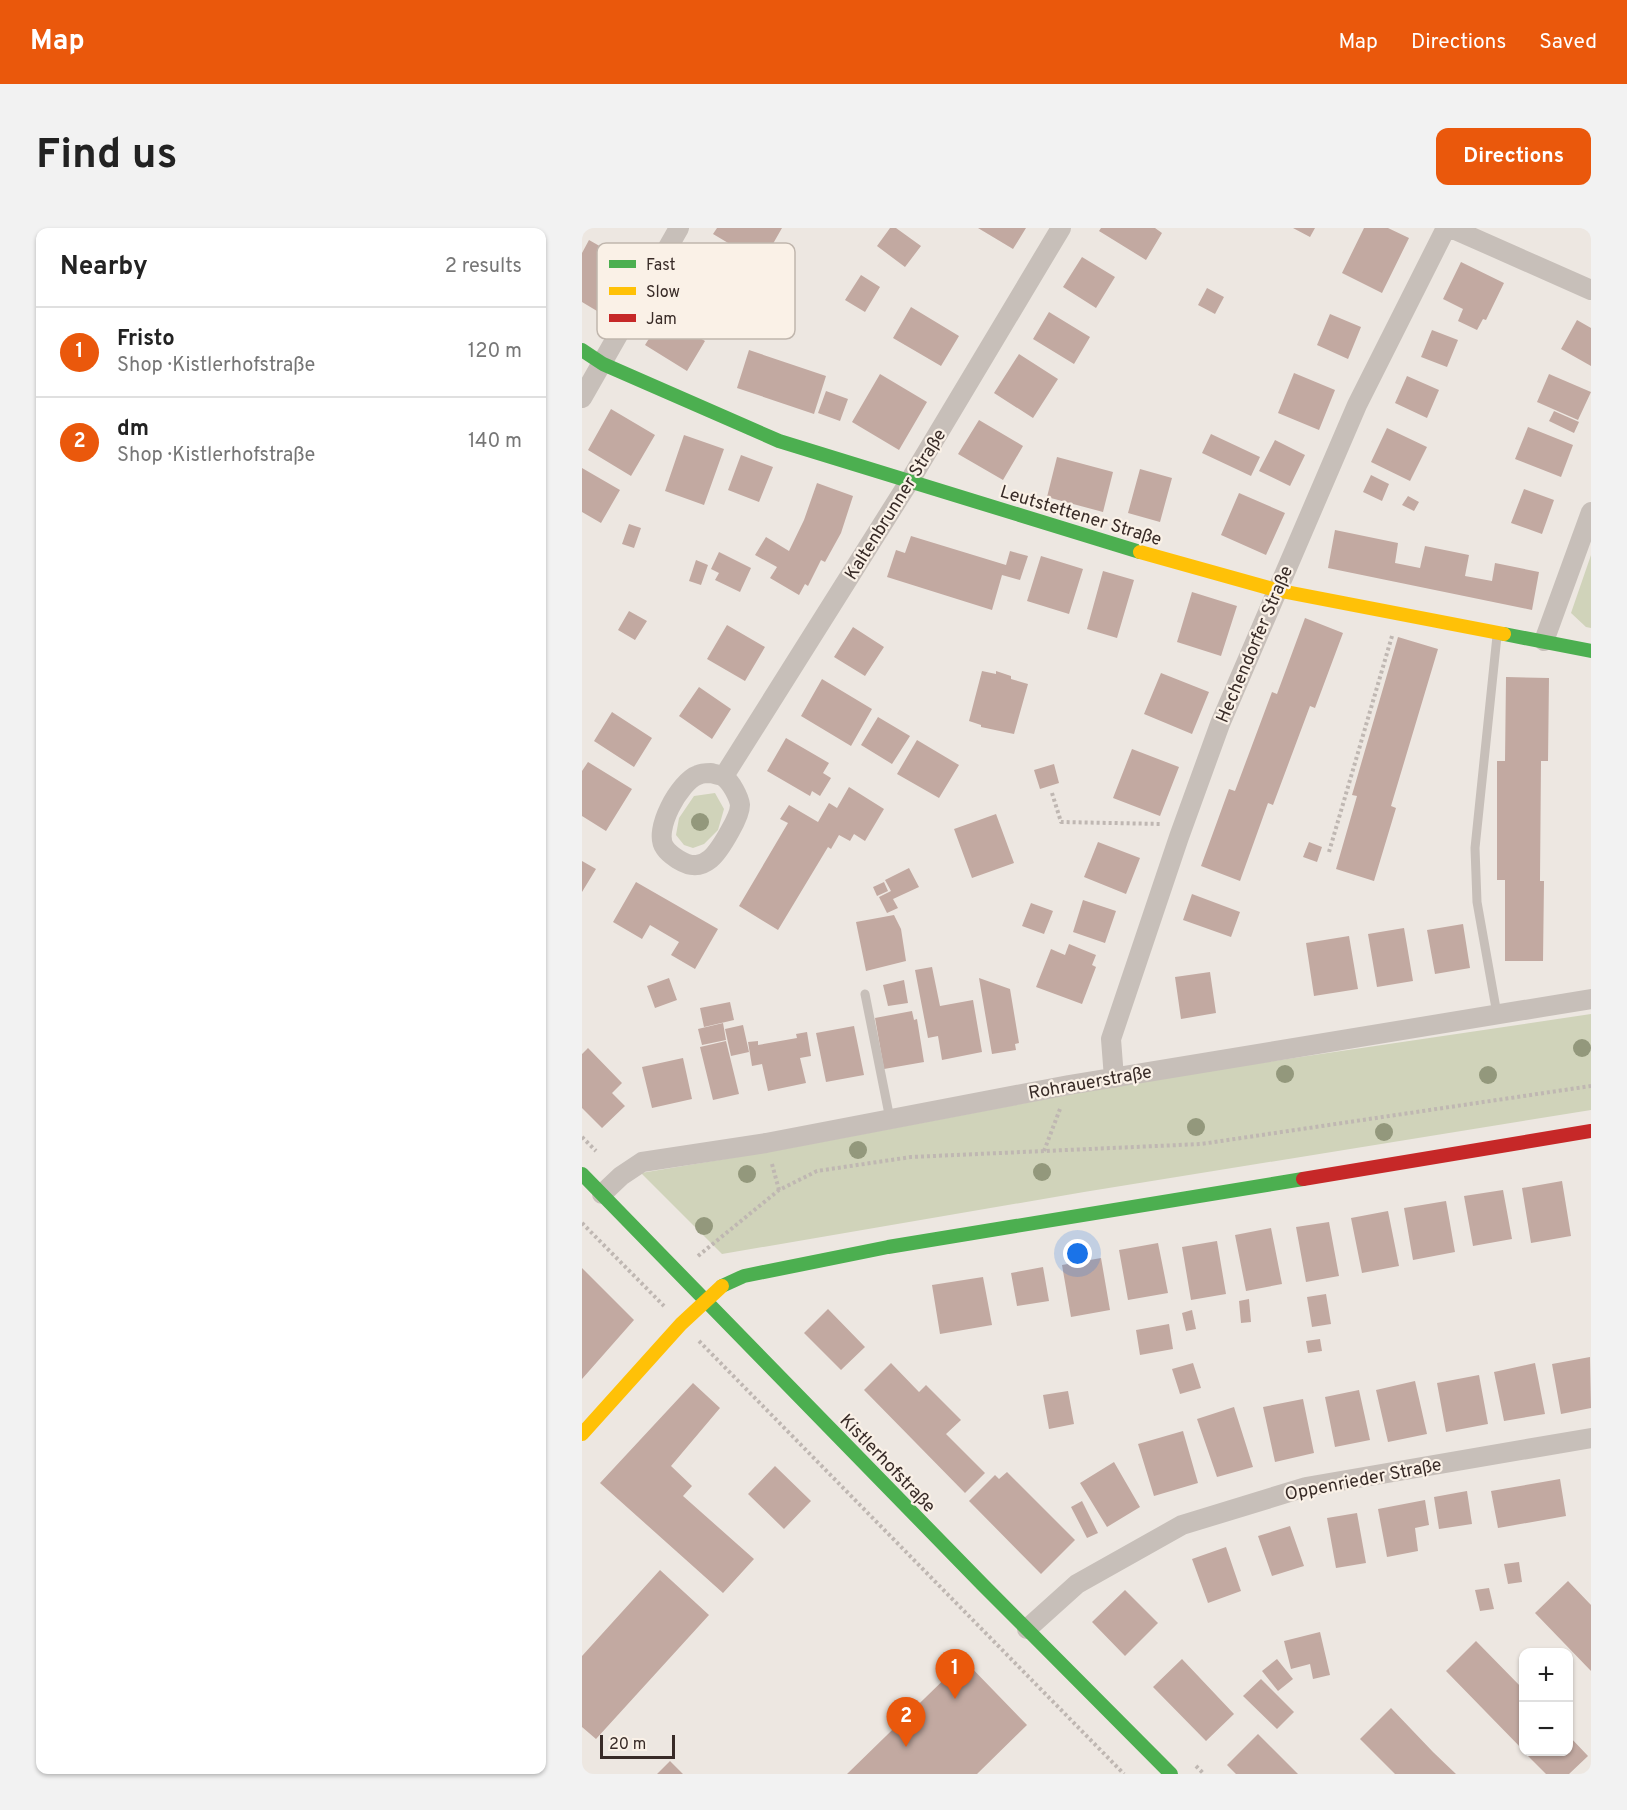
<!DOCTYPE html>
<html lang="en">
<head>
<meta charset="utf-8">
<style>
	:root { --surface:#fff; --page:#f2f2f2; --text:#222; --muted:#767676; --line:#e0e0e0; --accent:#ea580c }
	body { margin:0; font-family:Overpass,sans-serif; background:var(--page); color:var(--text) }
	.controls { position:absolute; right:18px; bottom:18px; display:grid; overflow:hidden; border-radius:12px; box-shadow:0 2px 4px #0004 }
	.controls button { width:54px; height:54px; display:grid; place-items:center; padding:0; border:0; border-bottom:2px solid var(--line); background:var(--surface); color:var(--text); font:30px sans-serif }
	.scale { position:absolute; left:18px; bottom:15px; width:75px; box-sizing:border-box; padding-left:6px; border:3px solid #382b27; border-top:0; font-size:16px; line-height:21px; white-space:nowrap; color:#382b27; -webkit-text-stroke:4px #faf1e7; paint-order:stroke }
	.you { position:absolute; left:496px; top:1026px; width:21px; height:21px; margin:-15px; border:4px solid #fff; border-radius:50%; background:#1a73e8; box-shadow:0 0 0 9px #1a73e833 }
	.badge { display:grid; place-items:center; width:39px; height:39px; border-radius:50%; background:var(--accent); color:#fff; font-size:20px; font-weight:700 }
	.pin { position:absolute; translate:-50% -50px; filter:drop-shadow(0 2px 3px #0008) }
	.pin::after { content:''; position:absolute; top:32px; width:21px; height:18px; background:inherit; clip-path:polygon(0 0,100% 0,50% 100%) }
	.list { margin:0; padding:0; list-style:none }
	h2 { display:flex; justify-content:space-between; align-items:center; height:78px; margin:0; padding:0 24px; font-size:26px }
	h2 small { font-size:20px; font-weight:400; color:var(--muted) }
	.list li { display:grid; grid-template-columns:39px 1fr auto; gap:18px; align-items:center; box-sizing:border-box; height:90px; padding:0 24px; border-top:2px solid var(--line) }
	.list b { display:block; font-size:22px; white-space:nowrap }
	.list p { margin:0; font-size:20px; white-space:nowrap; color:var(--muted) }
	.list em { font-size:20px; font-style:normal; color:var(--muted) }
	.map { position:relative; flex:none; width:1009px; height:1546px; overflow:hidden; border-radius:12px }
	header { display:flex; align-items:center; gap:36px; box-sizing:border-box; height:84px; padding:0 30px; background:var(--accent); color:#fff }
	header strong { font-size:28px }
	nav { display:flex; gap:33px; margin-inline-start:auto; font-size:21px }
	.intro { display:flex; align-items:center; justify-content:space-between; box-sizing:border-box; height:144px; padding:0 36px }
	h1 { margin:0; font-size:42px }
	.button { padding:15px 27px; border-radius:12px; background:var(--accent); color:#fff; font-size:21px; font-weight:700 }
	main { display:flex; gap:36px; padding:0 36px }
	aside { flex:1; background:var(--surface); border-radius:12px; box-shadow:0 2px 4px #0004 }
	.map>svg:first-child { display:block }
	.green { fill:#d0d3ba }
	.building { fill:#c2a9a1 }
	.lines { fill:none; stroke-linecap:round; stroke-linejoin:round }
	.path { stroke:#bfb7b2; stroke-width:4; stroke-dasharray:3 3; stroke-linecap:butt }
	.lane { stroke:#c7bfb9; stroke-width:9 }
	.street { stroke:#c7bfb9; stroke-width:20 }
	.fast { stroke:#4caf50; stroke-width:14 }
	.slow { stroke:#ffc107; stroke-width:14 }
	.jam { stroke:#c62828; stroke-width:14 }
	.tree { fill:#93987c }
	.labels { text-anchor:middle; stroke-width:4.5; stroke-linejoin:round; paint-order:stroke }
	.street-label { font-size:18px; fill:#382b27; stroke:#faf1e7 }
	.key { fill:#faf1e7; stroke:#c0b6ad; stroke-width:1.5 }
	.key-label { font-size:16px; fill:#382b27 }
</style>
</head>
<body>
<header>
<strong>Map</strong>
<nav><a>Map</a><a>Directions</a><a>Saved</a></nav>
</header>
<div class="intro"><h1>Find us</h1><a class="button">Directions</a></div>
<main>
<aside>
<h2>Nearby<small>2 results</small></h2>
<ul class="list">
<li><span class="badge">1</span><div><b>Fristo</b><p>Shop · Kistlerhofstraße</p></div><em>120 m</em></li>
<li><span class="badge">2</span><div><b>dm</b><p>Shop · Kistlerhofstraße</p></div><em>140 m</em></li>
</ul>
</aside>
<div class="map">
<svg width="1009" height="1546" viewBox="0 0 1009 1546">
	<rect width="100%" height="100%" fill="#ede7e1"/>
	<path class="green" d="M 1009,327 L 1009,400 L 1004,399 L 989,385 Z
		M 133,565 L 142,581 L 136,602 L 122,616 L 111,620 L 102,617 L 94,607 L 97,590 L 112,568 Z
		M 1009,786 L 1009,882 L 502,964 L 140,1026 L 59,945 L 197,922 L 564,852 Z"/>
	<path class="building" d="M 135,0 L 200,0 L 180,35 L 131,6 Z
		M 308,0 L 314,0 L 339,18 L 323,39 L 295,18 Z
		M 396,0 L 444,0 L 431,21 Z
		M 519,0 L 573,0 L 580,5 L 564,32 L 517,3 Z
		M 711,0 L 733,0 L 728,9 Z
		M 782,0 L 806,0 L 827,10 L 800,65 L 760,45 Z
		M 7,12 L 44,33 L 15,83 L 0,74 L 0,25 Z
		M 500,29 L 533,49 L 514,80 L 481,59 Z
		M 879,34 L 922,55 L 904,92 L 901,91 L 895,102 L 876,93 L 881,81 L 861,71 Z
		M 279,47 L 298,59 L 283,84 L 263,72 Z
		M 625,60 L 642,69 L 633,86 L 616,77 Z
		M 329,79 L 377,108 L 359,138 L 311,110 Z
		M 467,84 L 508,109 L 492,136 L 451,111 Z
		M 748,86 L 779,99 L 766,131 L 735,117 Z
		M 81,88 L 123,113 L 105,143 L 63,117 Z
		M 995,92 L 1009,100 L 1009,138 L 979,121 Z
		M 850,102 L 876,112 L 865,139 L 839,129 Z
		M 167,122 L 244,148 L 232,186 L 155,160 Z
		M 437,126 L 476,151 L 451,190 L 412,165 Z
		M 712,145 L 753,162 L 737,202 L 696,185 Z
		M 298,146 L 345,174 L 317,222 L 270,194 Z
		M 967,146 L 1009,164 L 996,192 L 955,174 Z
		M 825,148 L 857,162 L 845,190 L 813,175 Z
		M 244,163 L 266,171 L 258,193 L 236,185 Z
		M 29,181 L 73,207 L 49,248 L 6,222 Z
		M 972,183 L 997,194 L 992,205 L 967,193 Z
		M 397,192 L 441,218 L 421,252 L 376,226 Z
		M 946,199 L 991,217 L 979,249 L 933,231 Z
		M 805,200 L 845,219 L 828,253 L 789,234 Z
		M 629,206 L 678,229 L 669,248 L 620,225 Z
		M 102,207 L 142,221 L 122,277 L 83,263 Z
		M 693,212 L 723,227 L 708,258 L 677,243 Z
		M 159,227 L 191,239 L 177,274 L 146,262 Z
		M 475,229 L 531,244 L 521,284 L 465,269 Z
		M 0,240 L 38,262 L 19,295 L 0,284 Z
		M 558,241 L 590,250 L 578,294 L 546,285 Z
		M 789,247 L 807,256 L 800,273 L 781,264 Z
		M 235,255 L 271,268 L 259,305 L 243,334 L 239,332 L 226,358 L 223,356 L 217,367 L 188,350 L 195,339 L 173,327 L 184,309 L 207,323 L 222,292 Z
		M 942,261 L 972,272 L 960,306 L 929,295 Z
		M 657,265 L 703,285 L 684,327 L 639,307 Z
		M 826,268 L 837,274 L 832,283 L 820,277 Z
		M 47,296 L 59,300 L 52,320 L 40,316 Z
		M 753,302 L 816,315 L 813,335 L 838,340 L 843,318 L 887,327 L 883,348 L 910,353 L 913,335 L 957,344 L 950,382 L 746,340 Z
		M 329,308 L 424,337 L 428,323 L 446,328 L 438,352 L 420,347 L 410,382 L 305,349 L 314,322 L 323,325 Z
		M 137,324 L 169,340 L 158,364 L 133,352 L 137,345 L 129,341 Z
		M 459,328 L 501,341 L 487,386 L 445,373 Z
		M 114,332 L 126,337 L 119,357 L 107,353 Z
		M 521,343 L 552,352 L 535,410 L 505,401 Z
		M 610,364 L 655,378 L 639,428 L 595,414 Z
		M 47,383 L 65,393 L 53,412 L 36,402 Z
		M 723,390 L 761,405 L 733,480 L 728,478 L 691,577 L 686,575 L 658,653 L 619,638 L 647,561 L 653,563 L 690,464 L 695,466 Z
		M 145,397 L 183,419 L 163,453 L 125,431 Z
		M 271,399 L 302,419 L 283,448 L 252,429 Z
		M 816,409 L 856,421 L 809,578 L 814,580 L 792,653 L 754,641 L 775,568 L 770,567 Z
		M 400,443 L 414,446 L 414,443 L 429,448 L 429,451 L 446,456 L 432,506 L 399,499 L 399,497 L 387,493 Z
		M 579,445 L 627,464 L 610,506 L 562,486 Z
		M 924,449 L 967,450 L 966,533 L 959,533 L 958,653 L 962,653 L 961,733 L 923,733 L 923,652 L 915,652 L 915,533 L 923,533 Z
		M 240,451 L 290,481 L 269,518 L 219,488 Z
		M 117,459 L 149,481 L 130,511 L 97,488 Z
		M 30,484 L 70,510 L 52,539 L 12,513 Z
		M 296,489 L 328,508 L 310,536 L 279,517 Z
		M 204,510 L 247,535 L 241,545 L 249,550 L 238,568 L 230,563 L 228,568 L 185,543 Z
		M 335,512 L 377,537 L 357,570 L 315,546 Z
		M 550,521 L 597,539 L 578,588 L 531,570 Z
		M 6,534 L 50,561 L 24,603 L 0,588 L 0,543 Z
		M 472,536 L 477,555 L 458,561 L 452,542 Z
		M 267,559 L 302,581 L 283,613 L 272,606 L 268,613 L 257,607 L 249,621 L 246,619 L 196,702 L 157,678 L 206,595 L 198,591 L 207,577 L 236,594 L 247,575 L 255,580 Z
		M 414,586 L 432,635 L 390,650 L 372,601 Z
		M 516,614 L 558,630 L 544,666 L 502,649 Z
		M 727,614 L 740,619 L 735,634 L 721,629 Z
		M 0,633 L 14,641 L 0,664 Z
		M 327,640 L 337,659 L 311,671 L 316,680 L 305,685 L 297,669 L 309,663 L 303,652 Z
		M 54,654 L 136,701 L 113,741 L 89,727 L 97,714 L 68,697 L 60,711 L 31,694 Z
		M 302,654 L 306,663 L 295,668 L 291,659 Z
		M 610,666 L 658,684 L 649,709 L 601,692 Z
		M 501,672 L 534,683 L 523,715 L 491,704 Z
		M 449,675 L 471,683 L 462,706 L 440,698 Z
		M 312,687 L 319,701 L 324,733 L 284,743 L 274,694 Z
		M 881,696 L 888,740 L 853,746 L 845,702 Z
		M 822,700 L 831,753 L 795,759 L 786,706 Z
		M 767,708 L 776,761 L 732,768 L 724,715 Z
		M 487,716 L 514,727 L 510,737 L 514,739 L 500,776 L 454,759 L 469,721 L 483,727 Z
		M 350,739 L 358,778 L 391,772 L 400,824 L 360,832 L 356,808 L 346,810 L 333,742 Z
		M 628,744 L 634,785 L 599,791 L 593,749 Z
		M 87,750 L 95,772 L 73,780 L 65,758 Z
		M 397,750 L 428,761 L 437,815 L 433,816 L 434,822 L 410,826 Z
		M 322,752 L 326,775 L 306,778 L 301,757 Z
		M 148,774 L 152,792 L 122,799 L 118,780 Z
		M 330,783 L 332,792 L 335,791 L 342,834 L 302,841 L 293,790 Z
		M 141,795 L 144,812 L 120,817 L 116,801 Z
		M 161,797 L 167,824 L 149,828 L 143,801 Z
		M 272,798 L 282,847 L 244,854 L 234,805 Z
		M 225,804 L 229,828 L 218,830 L 224,855 L 186,863 L 180,836 L 170,838 L 166,814 L 176,813 L 176,817 L 215,810 L 214,806 Z
		M 144,813 L 157,866 L 131,872 L 118,819 Z
		M 6,820 L 40,855 L 30,865 L 43,878 L 20,900 L 0,880 L 0,826 Z
		M 101,830 L 110,871 L 70,880 L 60,839 Z
		M 980,953 L 989,1008 L 949,1015 L 940,960 Z
		M 921,962 L 930,1011 L 891,1018 L 882,968 Z
		M 864,973 L 873,1024 L 831,1032 L 822,980 Z
		M 806,983 L 817,1038 L 780,1045 L 769,990 Z
		M 747,994 L 757,1048 L 724,1054 L 714,999 Z
		M 689,1000 L 700,1056 L 664,1063 L 653,1007 Z
		M 635,1013 L 644,1066 L 609,1072 L 600,1019 Z
		M 576,1015 L 586,1065 L 546,1072 L 537,1022 Z
		M 519,1030 L 528,1082 L 489,1089 L 480,1037 Z
		M 461,1039 L 467,1073 L 435,1078 L 429,1045 Z
		M 0,1040 L 52,1092 L 0,1151 Z
		M 401,1049 L 410,1097 L 358,1106 L 350,1057 Z
		M 744,1066 L 749,1096 L 730,1099 L 725,1069 Z
		M 667,1071 L 669,1094 L 659,1095 L 657,1073 Z
		M 246,1081 L 283,1119 L 259,1142 L 222,1105 Z
		M 610,1082 L 614,1101 L 604,1103 L 600,1085 Z
		M 587,1096 L 591,1121 L 558,1127 L 554,1102 Z
		M 738,1111 L 740,1123 L 726,1125 L 724,1113 Z
		M 1008,1129 L 1009,1180 L 979,1186 L 970,1136 Z
		M 309,1135 L 337,1164 L 344,1157 L 379,1192 L 364,1206 L 403,1245 L 383,1265 L 282,1162 Z
		M 611,1135 L 619,1160 L 598,1166 L 590,1141 Z
		M 953,1135 L 963,1186 L 922,1193 L 912,1144 Z
		M 897,1147 L 906,1196 L 864,1204 L 855,1155 Z
		M 833,1153 L 845,1206 L 806,1214 L 794,1162 Z
		M 111,1155 L 138,1180 L 89,1238 L 110,1258 L 101,1268 L 172,1331 L 141,1365 L 18,1255 Z
		M 777,1162 L 788,1212 L 753,1219 L 743,1169 Z
		M 486,1163 L 492,1196 L 467,1201 L 461,1167 Z
		M 721,1171 L 732,1225 L 693,1234 L 681,1179 Z
		M 652,1179 L 671,1239 L 635,1249 L 615,1191 Z
		M 601,1203 L 616,1255 L 572,1268 L 556,1216 Z
		M 532,1234 L 558,1279 L 525,1299 L 498,1255 Z
		M 193,1238 L 229,1273 L 202,1301 L 166,1266 Z
		M 425,1244 L 493,1312 L 459,1346 L 387,1273 L 413,1247 L 417,1251 Z
		M 978,1251 L 984,1288 L 916,1300 L 909,1263 Z
		M 885,1263 L 890,1296 L 857,1301 L 852,1269 Z
		M 843,1272 L 847,1297 L 833,1300 L 836,1323 L 805,1329 L 796,1281 Z
		M 500,1273 L 516,1305 L 505,1310 L 489,1279 Z
		M 775,1285 L 784,1335 L 754,1340 L 745,1290 Z
		M 708,1298 L 722,1338 L 690,1348 L 676,1308 Z
		M 644,1319 L 659,1363 L 626,1375 L 610,1331 Z
		M 937,1334 L 940,1354 L 926,1356 L 922,1336 Z
		M 78,1342 L 127,1387 L 14,1511 L 0,1499 L 0,1428 Z
		M 986,1353 L 1009,1377 L 1009,1443 L 953,1385 Z
		M 907,1360 L 912,1381 L 898,1383 L 893,1362 Z
		M 543,1362 L 576,1395 L 543,1428 L 510,1394 Z
		M 738,1404 L 748,1447 L 731,1451 L 728,1436 L 709,1441 L 702,1413 Z
		M 894,1413 L 942,1462 L 942,1523 L 864,1443 Z
		M 600,1431 L 652,1486 L 624,1513 L 571,1459 Z
		M 695,1431 L 711,1451 L 696,1463 L 680,1443 Z
		M 382,1432 L 445,1497 L 395,1546 L 265,1546 Z
		M 679,1451 L 712,1484 L 695,1501 L 661,1468 Z
		M 809,1480 L 851,1524 L 874,1546 L 813,1546 L 778,1511 Z
		M 676,1506 L 716,1546 L 654,1546 L 645,1537 Z
		M 987,1508 L 1006,1528 L 987,1546 L 964,1546 L 942,1524 L 987,1524 Z
		M 88,1533 L 101,1546 L 75,1546 Z"/>
	<g class="lines">
		<path class="path" d="M 470,565 L 479,594 L 580,596
			M 747,624 L 810,408
			M 0,909 L 14,923
			M 462,923 L 478,881
			M 190,936 L 197,962
			M 0,995 L 82,1078
			M 116,1028 L 197,962 L 235,943 L 329,929 L 619,916 L 1009,858
			M 117,1113 L 542,1546
			M 614,1538 L 622,1546"/>
		<path class="lane" d="M 283,766 L 308,891
			M 915,786 L 895,674 L 893,620 L 915,408"/>
		<path class="street" d="M 869,0 L 1009,62
			M 0,170 L 97,0
			M 962,413 L 1009,284
			M 129,545 C 133,546 139,547 142,549 C 149,554 157,569 158,577 C 158,585 152,596 148,603 C 137,623 123,648 97,632 C 91,628 87,626 83,620 C 70,603 98,553 116,547 C 120,545 125,545 129,545 Z
			M 142,548 L 327,254 L 479,0
			M 532,850 L 529,811 L 597,609 L 638,496 L 775,177 L 864,0
			M 20,966 L 39,948 L 60,934 L 184,915 L 487,857 L 1009,771
			M 445,1401 L 495,1356 L 600,1297 L 724,1259 L 1009,1210"/>
		<path class="fast" d="M 0,122 L 21,136 L 197,213 L 558,324
			M 922,406 L 1009,423
			M 0,946 L 400,1356 L 589,1546
			M 140,1058 L 162,1048 L 306,1019 L 721,951"/>
		<path class="slow" d="M 558,324 L 694,362 L 922,406
			M 0,1206 L 99,1096 L 140,1058"/>
		<path class="jam" d="M 721,951 L 1009,903"/>
	</g>
	<g class="tree">
		<circle cx="118" cy="594" r="9"/>
		<circle cx="1000" cy="820" r="9"/>
		<circle cx="703" cy="846" r="9"/>
		<circle cx="906" cy="847" r="9"/>
		<circle cx="614" cy="899" r="9"/>
		<circle cx="802" cy="904" r="9"/>
		<circle cx="276" cy="922" r="9"/>
		<circle cx="460" cy="944" r="9"/>
		<circle cx="165" cy="946" r="9"/>
		<circle cx="122" cy="998" r="9"/>
	</g>
	<g class="labels">
		<g class="street-label">
			<text transform="translate(313 276) rotate(-58)" y="6">Kaltenbrunner Straße</text>
			<text transform="translate(499 287) rotate(17)" y="6">Leutstettener Straße</text>
			<text transform="translate(672 416) rotate(-67)" y="6">Hechendorfer Straße</text>
			<text transform="translate(508 854) rotate(-10)" y="6">Rohrauerstraße</text>
			<text transform="translate(306 1235) rotate(46)" y="6">Kistlerhofstraße</text>
			<text transform="translate(781 1251) rotate(-11)" y="6">Oppenrieder Straße</text>
		</g>
	</g>
	<rect x="15" y="15" width="198" height="96" rx="9" class="key"/>
	<rect x="27" y="32" width="27" height="8" fill="#4caf50"/>
	<rect x="27" y="59" width="27" height="8" fill="#ffc107"/>
	<rect x="27" y="86" width="27" height="8" fill="#c62828"/>
	<g class="key-label">
		<text x="64" y="42">Fast</text>
		<text x="64" y="69">Slow</text>
		<text x="64" y="96">Jam</text>
	</g>
</svg>
<div class="controls">
<button>+</button>
<button>−</button>
</div>
<div class="scale">20 m</div>
<div class="you"></div>
<div class="pin badge" style="left:373px;top:1471px">1</div>
<div class="pin badge" style="left:324px;top:1519px">2</div>
</div>
</main>
</body>
</html>
